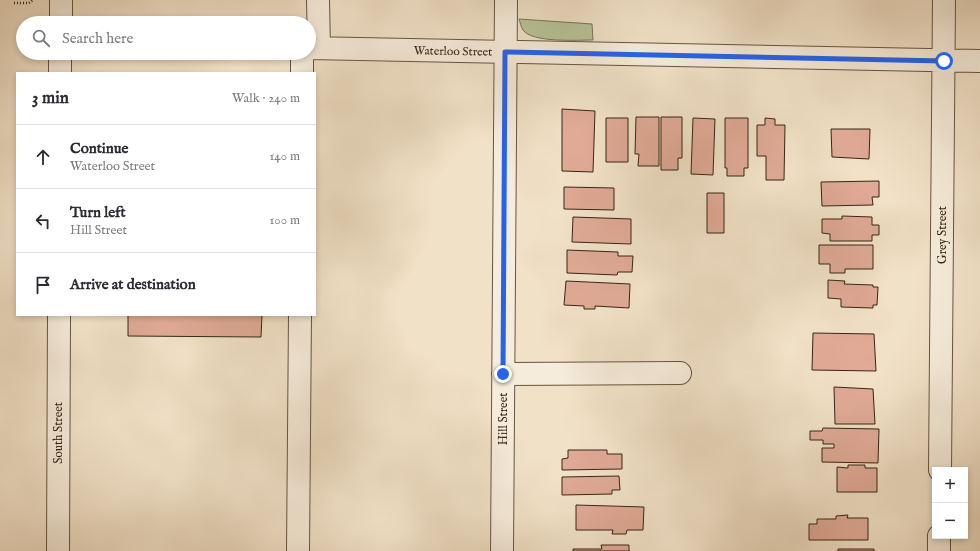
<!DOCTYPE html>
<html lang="en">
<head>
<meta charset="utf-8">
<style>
	:root { --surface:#fff; --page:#f7f7f7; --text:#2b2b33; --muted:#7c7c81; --line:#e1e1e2 }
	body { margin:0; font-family:"IM FELL English",serif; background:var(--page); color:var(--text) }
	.controls { position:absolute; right:12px; bottom:12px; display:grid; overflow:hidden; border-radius:0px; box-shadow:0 2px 6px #0003 }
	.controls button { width:36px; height:36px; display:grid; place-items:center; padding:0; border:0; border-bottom:1px solid var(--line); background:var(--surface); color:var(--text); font:20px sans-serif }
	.stop { position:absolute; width:12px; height:12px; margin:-9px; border:3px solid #2563eb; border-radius:50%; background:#fff }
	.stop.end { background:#2563eb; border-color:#fff; box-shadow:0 1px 4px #0008 }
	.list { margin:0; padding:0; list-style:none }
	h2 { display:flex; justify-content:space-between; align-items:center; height:52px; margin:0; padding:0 16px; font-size:17px }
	h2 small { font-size:13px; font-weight:400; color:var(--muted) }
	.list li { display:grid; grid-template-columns:26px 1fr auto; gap:12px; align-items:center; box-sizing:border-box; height:64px; padding:0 16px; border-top:1px solid var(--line) }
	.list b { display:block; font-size:15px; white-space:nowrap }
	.list p { margin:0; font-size:13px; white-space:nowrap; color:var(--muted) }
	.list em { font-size:13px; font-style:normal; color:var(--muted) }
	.icon { flex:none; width:22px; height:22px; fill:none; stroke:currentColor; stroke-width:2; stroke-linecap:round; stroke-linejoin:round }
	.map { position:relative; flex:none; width:980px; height:551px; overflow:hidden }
	.search { position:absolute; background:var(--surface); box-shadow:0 2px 6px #0003; left:16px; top:16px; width:300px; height:44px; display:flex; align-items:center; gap:10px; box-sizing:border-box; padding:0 14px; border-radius:22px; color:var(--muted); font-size:15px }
	.panel { position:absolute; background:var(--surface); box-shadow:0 2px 6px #0003; left:16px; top:72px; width:300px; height:244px; border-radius:0px }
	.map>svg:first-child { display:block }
	.green { fill:#b7c397; stroke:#777456 }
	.building { fill:#e0aa96; stroke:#372616 }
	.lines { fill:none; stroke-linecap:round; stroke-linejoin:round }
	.minor-casing { stroke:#665542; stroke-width:24 }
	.path { stroke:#372616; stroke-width:2.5; stroke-dasharray:1 2; stroke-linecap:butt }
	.minor { stroke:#f6ecdb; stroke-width:22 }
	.route { stroke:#2563eb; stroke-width:5 }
	.labels { text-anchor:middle; stroke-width:3; stroke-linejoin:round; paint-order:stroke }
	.street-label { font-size:12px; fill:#372616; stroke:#f6ecdb }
</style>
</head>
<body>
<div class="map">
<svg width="980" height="551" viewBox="0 0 980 551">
	<rect width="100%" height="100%" fill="#f1e1c7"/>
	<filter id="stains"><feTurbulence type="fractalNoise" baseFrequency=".005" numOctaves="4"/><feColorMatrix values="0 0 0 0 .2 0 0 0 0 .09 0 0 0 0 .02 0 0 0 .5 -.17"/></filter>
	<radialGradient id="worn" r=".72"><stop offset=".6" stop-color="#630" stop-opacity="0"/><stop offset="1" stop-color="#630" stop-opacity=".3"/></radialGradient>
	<path class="green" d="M 519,19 L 592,24 L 593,40 C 577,40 532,43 523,30 C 521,27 520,22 519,19 Z"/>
	<path class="building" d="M 562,109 L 595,111 L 593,172 L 562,171 Z
		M 636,117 L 659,117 L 659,166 L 638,166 L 639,154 L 635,154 Z
		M 661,117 L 682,117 L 682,158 L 678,158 L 678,170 L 661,170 Z
		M 606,118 L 628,118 L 628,162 L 606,162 Z
		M 693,118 L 715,119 L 713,175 L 691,174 Z
		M 725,118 L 748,118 L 748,168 L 744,168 L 744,176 L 727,176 L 727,168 L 725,168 Z
		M 765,118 L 775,119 L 775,125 L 785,125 L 784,180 L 766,180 L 766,156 L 757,156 L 757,125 L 765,125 Z
		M 831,129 L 870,129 L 869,159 L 832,157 Z
		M 879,181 L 879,197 L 872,197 L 873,205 L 822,206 L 821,182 Z
		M 564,187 L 614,188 L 614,210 L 564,209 Z
		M 707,193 L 724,193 L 724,233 L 707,233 Z
		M 842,216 L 872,217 L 872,225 L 879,225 L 879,235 L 872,235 L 872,241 L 830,241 L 830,234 L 822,233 L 822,219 L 842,219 Z
		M 573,217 L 631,219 L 631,244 L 572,242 Z
		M 819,245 L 873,245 L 873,269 L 845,269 L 845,273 L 830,273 L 830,264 L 819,264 Z
		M 567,250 L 618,252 L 618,256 L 633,256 L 632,272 L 618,272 L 617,275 L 567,273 Z
		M 828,280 L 845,281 L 844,284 L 873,285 L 873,287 L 878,287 L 877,305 L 873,305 L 873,308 L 841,307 L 841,299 L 828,298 Z
		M 566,281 L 630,284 L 629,308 L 595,306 L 595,309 L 584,309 L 584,306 L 564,305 Z
		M 128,315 L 262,315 L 261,337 L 128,336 Z
		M 813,333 L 874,334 L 876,371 L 812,370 Z
		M 834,387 L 873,389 L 875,424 L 835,424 Z
		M 823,428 L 879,429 L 878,463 L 822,462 L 822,448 L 834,448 L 834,444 L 823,444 L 823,440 L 810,440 L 810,431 L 822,431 Z
		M 568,450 L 607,450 L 607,454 L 622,454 L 622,469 L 562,470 L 562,459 L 568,458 Z
		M 848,465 L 865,465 L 865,468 L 877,468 L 877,492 L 837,492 L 837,467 L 848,468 Z
		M 619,476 L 620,490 L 612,490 L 612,494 L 562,495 L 562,477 Z
		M 576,505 L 644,507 L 643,530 L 627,530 L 626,534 L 612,534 L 613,530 L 576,530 Z
		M 848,515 L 847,518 L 868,518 L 868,540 L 809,540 L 809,524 L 817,524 L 817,519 L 836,519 L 836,516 Z
		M 601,545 L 629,545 L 629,551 L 573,551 L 573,549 L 602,549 Z
		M 838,549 L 874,549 L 874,551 L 838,551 Z"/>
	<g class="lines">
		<defs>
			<path id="minor" d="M 61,23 L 61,0
				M 309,48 L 980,61
				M 309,48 L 319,48 L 318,0
				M 60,73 L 60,53
				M 302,73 L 302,53
				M 503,374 L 680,373
				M 940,470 L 944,0
				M 58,551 L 59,315
				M 298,551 L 300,315
				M 502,551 L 506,0
				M 939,551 L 939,536"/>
		</defs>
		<use href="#minor" class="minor-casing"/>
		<path class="path" d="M 14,3 L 29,3 L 33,0"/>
		<use href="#minor" class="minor"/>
	</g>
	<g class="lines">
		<path class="route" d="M 503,374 L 505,52 L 944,61"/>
	</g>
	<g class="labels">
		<g class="street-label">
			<text transform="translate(453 51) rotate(1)" y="4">Waterloo Street</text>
			<text transform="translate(942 235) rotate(-90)" y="4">Grey Street</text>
			<text transform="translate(503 419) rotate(-90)" y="4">Hill Street</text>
			<text transform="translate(58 433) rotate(-90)" y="4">South Street</text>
		</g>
	</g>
	<rect width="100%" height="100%" filter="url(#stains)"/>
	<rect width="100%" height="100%" fill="url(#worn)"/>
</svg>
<div class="controls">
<button>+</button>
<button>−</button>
</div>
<div class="stop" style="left:944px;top:61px"></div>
<div class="stop end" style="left:503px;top:374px"></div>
<div class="search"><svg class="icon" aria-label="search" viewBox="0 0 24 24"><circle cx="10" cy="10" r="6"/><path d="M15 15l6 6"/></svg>Search here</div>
<section class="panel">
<h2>3 min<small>Walk · 240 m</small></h2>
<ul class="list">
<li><svg class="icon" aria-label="ahead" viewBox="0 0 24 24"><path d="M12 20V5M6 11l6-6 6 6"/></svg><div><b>Continue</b><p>Waterloo Street</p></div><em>140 m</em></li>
<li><svg class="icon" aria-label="left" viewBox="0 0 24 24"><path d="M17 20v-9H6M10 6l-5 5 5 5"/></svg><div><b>Turn left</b><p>Hill Street</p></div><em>100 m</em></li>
<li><svg class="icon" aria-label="arrive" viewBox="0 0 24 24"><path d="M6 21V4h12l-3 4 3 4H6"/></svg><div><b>Arrive at destination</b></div></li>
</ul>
</section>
</div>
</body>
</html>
